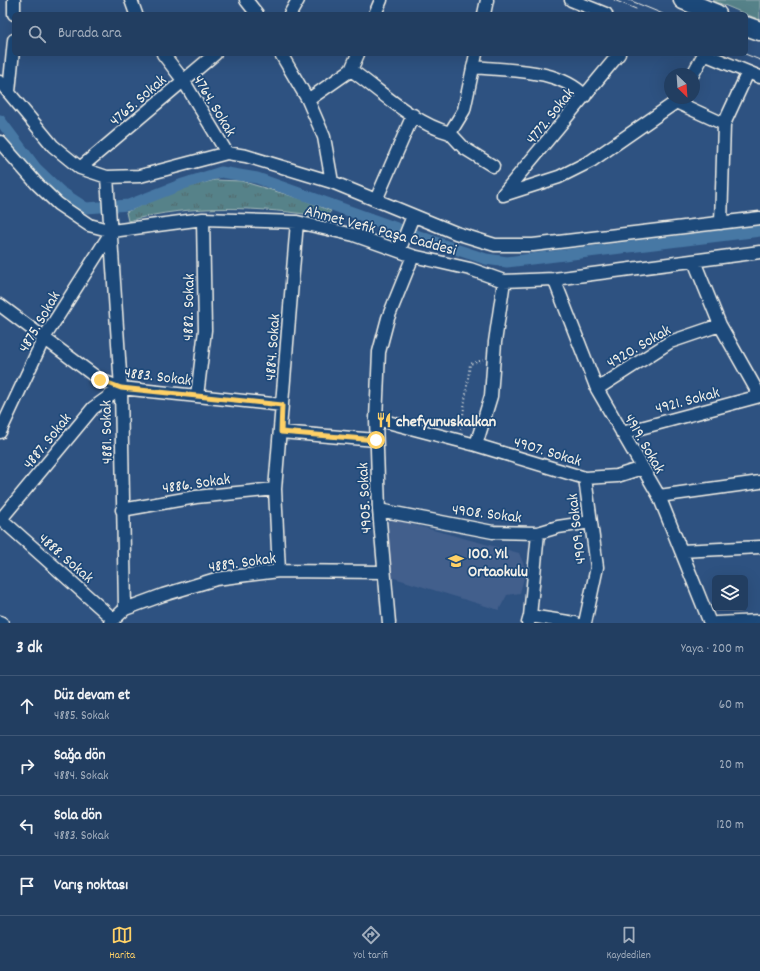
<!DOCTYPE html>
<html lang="tr">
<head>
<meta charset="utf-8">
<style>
	:root { --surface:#223e61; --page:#2e496a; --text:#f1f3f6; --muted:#a2aebd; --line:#3f5776; --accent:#ffd166 }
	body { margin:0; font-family:Dekko,sans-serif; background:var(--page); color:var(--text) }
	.controls { position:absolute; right:12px; bottom:12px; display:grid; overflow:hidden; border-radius:6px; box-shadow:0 4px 16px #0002 }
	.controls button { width:36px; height:36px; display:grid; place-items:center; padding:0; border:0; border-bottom:1px solid var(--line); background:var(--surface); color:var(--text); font:20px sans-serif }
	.compass { position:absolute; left:664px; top:68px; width:36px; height:36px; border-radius:50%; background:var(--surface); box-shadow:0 4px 16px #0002; rotate:155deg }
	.stop { position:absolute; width:12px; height:12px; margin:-9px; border:3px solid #ffd166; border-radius:50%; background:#fff }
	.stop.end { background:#ffd166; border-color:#fff; box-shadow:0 1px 4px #0008 }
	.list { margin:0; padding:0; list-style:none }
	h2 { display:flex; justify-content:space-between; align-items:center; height:52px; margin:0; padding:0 16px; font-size:17px }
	h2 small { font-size:13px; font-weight:400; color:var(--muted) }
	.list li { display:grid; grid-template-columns:26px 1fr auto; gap:12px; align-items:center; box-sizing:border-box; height:60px; padding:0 16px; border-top:1px solid var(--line) }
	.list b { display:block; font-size:15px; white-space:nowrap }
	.list p { margin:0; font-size:13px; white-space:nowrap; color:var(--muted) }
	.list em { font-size:13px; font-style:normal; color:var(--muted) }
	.icon { flex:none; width:22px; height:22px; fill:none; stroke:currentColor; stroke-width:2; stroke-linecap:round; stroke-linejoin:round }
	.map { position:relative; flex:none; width:760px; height:623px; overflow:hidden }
	.search { position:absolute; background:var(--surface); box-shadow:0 4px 16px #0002; left:12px; right:12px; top:12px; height:44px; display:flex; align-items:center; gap:10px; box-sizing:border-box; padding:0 14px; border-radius:6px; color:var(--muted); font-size:15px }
	.sheet { height:292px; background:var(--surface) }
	nav { display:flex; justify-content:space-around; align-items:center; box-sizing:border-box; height:56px; border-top:1px solid var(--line); background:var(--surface); font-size:11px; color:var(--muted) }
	nav a { display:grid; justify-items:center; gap:2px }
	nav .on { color:var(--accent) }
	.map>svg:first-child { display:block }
	.built { fill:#435f8c }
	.grass { fill:#578289; stroke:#a6bab8 }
	.park { fill:url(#park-tufts); stroke:#a6bab8 }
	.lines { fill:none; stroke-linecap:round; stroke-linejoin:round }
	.canal { stroke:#4778a4; stroke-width:11 }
	.minor-casing { stroke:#f4f1e8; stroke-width:15 }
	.highway-casing { stroke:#f4f1e8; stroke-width:21 }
	.path { stroke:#f4f1e8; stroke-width:2; stroke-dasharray:1 3; stroke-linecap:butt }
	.minor { stroke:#1f4a7a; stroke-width:12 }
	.highway { stroke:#1f4a7a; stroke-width:18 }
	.tram { stroke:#f4f1e8; stroke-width:1 }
	.route { stroke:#ffd166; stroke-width:5 }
	.labels { text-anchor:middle; stroke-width:3.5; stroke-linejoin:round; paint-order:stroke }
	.street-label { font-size:16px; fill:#f4f1e8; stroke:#1f4a7a }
	.poi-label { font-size:16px; font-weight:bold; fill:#f4f1e8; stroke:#1f4a7a; text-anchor:start }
</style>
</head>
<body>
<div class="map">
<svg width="760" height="623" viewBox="0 0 760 623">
	<defs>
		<pattern id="park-tufts" width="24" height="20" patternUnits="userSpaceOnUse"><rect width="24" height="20" fill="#578289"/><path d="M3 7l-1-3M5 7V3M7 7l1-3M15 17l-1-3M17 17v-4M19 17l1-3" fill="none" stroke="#51686b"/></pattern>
	</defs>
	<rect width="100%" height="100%" fill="#2e5281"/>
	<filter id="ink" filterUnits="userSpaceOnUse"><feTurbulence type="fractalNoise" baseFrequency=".025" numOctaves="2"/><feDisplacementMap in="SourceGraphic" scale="8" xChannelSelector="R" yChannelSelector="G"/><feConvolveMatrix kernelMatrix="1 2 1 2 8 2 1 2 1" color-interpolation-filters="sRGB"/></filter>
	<g filter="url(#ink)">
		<path class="built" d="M 392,519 L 519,553 L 526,570 L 520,593 L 507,595 L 499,610 L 391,577 L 386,527 L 387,522 Z"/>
		<path class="grass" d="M 712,0 L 760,0 L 760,20 Z"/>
		<path class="park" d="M 215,180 L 241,181 L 302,199 L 331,211 L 326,217 C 260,207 193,203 128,221 L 126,212 L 182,188 Z"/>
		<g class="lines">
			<path class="canal" d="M 0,120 L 36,168 L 60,191 L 86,208 L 129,205 L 183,184 L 221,172 L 257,178 L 455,249 L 486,259 L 507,262 L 760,231"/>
			<defs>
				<path id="minor" d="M 131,0 L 136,14
					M 246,0 L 257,14
					M 571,0 L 606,14
					M 14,14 L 14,0
					M 290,14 L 298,0
					M 375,14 L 381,0
					M 484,14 L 487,0
					M 163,54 L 183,80 L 227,153
					M 281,54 L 308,100 L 324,137 L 332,182
					M 473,67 C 509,71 558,68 585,96
					M 351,70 C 382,92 413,123 450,133
					M 693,74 L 704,54 L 760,77
					M 0,82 L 53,146 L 80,168 L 107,177 L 140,176 L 227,153 L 246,156 L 332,182 L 456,233 L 495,245 L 533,245 L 760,218
					M 9,92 L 14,40
					M 308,100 L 351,70 L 358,54
					M 676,102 L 724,124
					M 450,133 L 464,110 L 476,54
					M 450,133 L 464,148 L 493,166
					M 0,142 L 37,184 L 58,204 L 89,225 L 112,231 L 203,219 L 297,222 L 354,235 L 413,256 L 470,269 L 504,281 L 554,279 L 760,252
					M 80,168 L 215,54
					M 107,177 L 121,388 L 125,609
					M 503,194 L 619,54
					M 503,195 L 559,177 L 591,161 L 676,102 L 679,98
					M 376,200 L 413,115
					M 721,223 L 724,124 L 748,72
					M 399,251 L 413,216
					M 694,261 L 720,325 L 760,396
					M 554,279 L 597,389 L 659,496 L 710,623
					M 0,305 L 100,380 L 121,388 L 282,405
					M 597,389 L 670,342 L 720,325
					M 197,396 L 205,330 L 203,219
					M 376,419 L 476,445 L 585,478 L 617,476 L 642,468
					M 0,432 L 44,338 L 112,231
					M 281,432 L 376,440
					M 622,433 L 760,396
					M 476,445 L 491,396 L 495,342 L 504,281
					M 585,478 L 597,567 L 585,623
					M 659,496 L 760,482
					M 122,510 L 196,497 L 275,489
					M 379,510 L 493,532 L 538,533 L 558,527 L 591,522
					M 0,518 L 113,619
					M 1,519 L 93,408 L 121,388
					M 681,551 L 760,547
					M 279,571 L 275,489 L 297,222
					M 530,616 L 575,623
					M 0,622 L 2,623
					M 110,623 L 125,609 L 163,595 L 216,579 L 279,571 L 384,572
					M 389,623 L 379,510 L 376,419 L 379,352 L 388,318 L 413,256
					M 528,623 L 530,616 L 538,533
					M 716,623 L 760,621"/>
				<path id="highway" d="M 683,0 L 717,14
					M 746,26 L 760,31"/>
			</defs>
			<use href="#minor" class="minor-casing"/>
			<use href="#highway" class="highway-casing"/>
			<path class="path" d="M 461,430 L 470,364 L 483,360"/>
			<use href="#minor" class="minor"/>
			<use href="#highway" class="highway"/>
			<path class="tram" d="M 614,0 L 636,9
				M 629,0 L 663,14
				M 745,54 L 760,60"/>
		</g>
	</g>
	<g class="lines" filter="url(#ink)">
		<path class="route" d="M 100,380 L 121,388 L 282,405 L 281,432 L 376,440"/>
	</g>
	<defs>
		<symbol id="restaurant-bare" viewBox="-9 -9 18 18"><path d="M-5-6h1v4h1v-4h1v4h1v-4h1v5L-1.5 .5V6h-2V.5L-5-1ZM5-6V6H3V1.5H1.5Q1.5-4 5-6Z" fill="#ffd166" stroke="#1f4a7a" stroke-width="2.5" paint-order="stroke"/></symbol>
		<symbol id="school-bare" viewBox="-9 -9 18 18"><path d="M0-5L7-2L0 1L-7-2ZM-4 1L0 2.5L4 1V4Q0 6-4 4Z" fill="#ffd166" stroke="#1f4a7a" stroke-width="2.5" paint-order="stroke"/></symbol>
	</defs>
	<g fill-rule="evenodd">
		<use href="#restaurant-bare" x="373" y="409" width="22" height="22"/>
		<use href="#school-bare" x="445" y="550" width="22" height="22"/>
	</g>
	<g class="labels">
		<g class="street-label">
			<text transform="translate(137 99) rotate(-41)" y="6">4765. Sokak</text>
			<text transform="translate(216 105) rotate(59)" y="6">4764. Sokak</text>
			<text transform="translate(549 115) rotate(-51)" y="6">4772. Sokak</text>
			<text transform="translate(381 229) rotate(15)" y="6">Ahmet Vefik Paşa Caddesi</text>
			<text transform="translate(187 307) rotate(-89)" y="6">4882. Sokak</text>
			<text transform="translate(38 321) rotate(-60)" y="6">4875. Sokak</text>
			<text transform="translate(638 345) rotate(-30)" y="6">4920. Sokak</text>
			<text transform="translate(271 347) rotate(-86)" y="6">4884. Sokak</text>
			<text transform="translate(158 375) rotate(7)" y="6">4883. Sokak</text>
			<text transform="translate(687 399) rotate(-15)" y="6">4921. Sokak</text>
			<text transform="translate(105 432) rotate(-91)" y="6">4881. Sokak</text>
			<text transform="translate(46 440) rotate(-51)" y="6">4887. Sokak</text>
			<text transform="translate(646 443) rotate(60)" y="6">4919. Sokak</text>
			<text transform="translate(548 450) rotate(17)" y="6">4907. Sokak</text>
			<text transform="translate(196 482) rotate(-8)" y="6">4886. Sokak</text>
			<text transform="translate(363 498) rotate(-93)" y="6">4905. Sokak</text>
			<text transform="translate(487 512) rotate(7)" y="6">4908. Sokak</text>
			<text transform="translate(575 529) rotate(-97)" y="6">4909. Sokak</text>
			<text transform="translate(67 557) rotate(41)" y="6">4888. Sokak</text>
			<text transform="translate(242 561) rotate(-8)" y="6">4889. Sokak</text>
		</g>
		<g class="poi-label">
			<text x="396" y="426">chefyunuskalkan</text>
			<text x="468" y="558">100. Yıl<tspan x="468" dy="18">Ortaokulu</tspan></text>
		</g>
	</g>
</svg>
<div class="controls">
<button><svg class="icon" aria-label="layers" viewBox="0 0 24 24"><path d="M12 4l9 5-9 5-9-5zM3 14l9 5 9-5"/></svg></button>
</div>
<svg class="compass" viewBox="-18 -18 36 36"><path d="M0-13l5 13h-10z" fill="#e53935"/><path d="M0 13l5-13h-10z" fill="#a2aebd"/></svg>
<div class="stop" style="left:376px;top:440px"></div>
<div class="stop end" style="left:100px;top:380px"></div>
<div class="search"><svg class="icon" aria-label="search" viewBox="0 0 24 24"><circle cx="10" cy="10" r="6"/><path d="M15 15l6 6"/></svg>Burada ara</div>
</div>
<section class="sheet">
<h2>3 dk<small>Yaya · 200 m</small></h2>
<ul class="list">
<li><svg class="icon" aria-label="ahead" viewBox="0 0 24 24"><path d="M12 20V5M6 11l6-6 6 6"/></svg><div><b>Düz devam et</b><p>4885. Sokak</p></div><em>60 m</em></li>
<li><svg class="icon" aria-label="right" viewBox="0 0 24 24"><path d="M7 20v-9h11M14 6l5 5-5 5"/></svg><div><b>Sağa dön</b><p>4884. Sokak</p></div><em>20 m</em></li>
<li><svg class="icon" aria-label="left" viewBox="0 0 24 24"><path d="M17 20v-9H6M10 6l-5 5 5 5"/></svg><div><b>Sola dön</b><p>4883. Sokak</p></div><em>120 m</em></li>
<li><svg class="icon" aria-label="arrive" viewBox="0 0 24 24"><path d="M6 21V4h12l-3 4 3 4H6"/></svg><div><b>Varış noktası</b></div></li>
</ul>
</section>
<nav>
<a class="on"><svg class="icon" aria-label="map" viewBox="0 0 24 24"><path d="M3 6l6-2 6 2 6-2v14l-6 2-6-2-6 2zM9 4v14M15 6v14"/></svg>Harita</a>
<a><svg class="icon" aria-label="directions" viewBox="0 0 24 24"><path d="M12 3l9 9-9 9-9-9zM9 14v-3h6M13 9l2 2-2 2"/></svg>Yol tarifi</a>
<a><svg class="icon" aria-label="saved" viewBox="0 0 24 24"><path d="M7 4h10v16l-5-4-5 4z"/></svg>Kaydedilen</a>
</nav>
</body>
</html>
